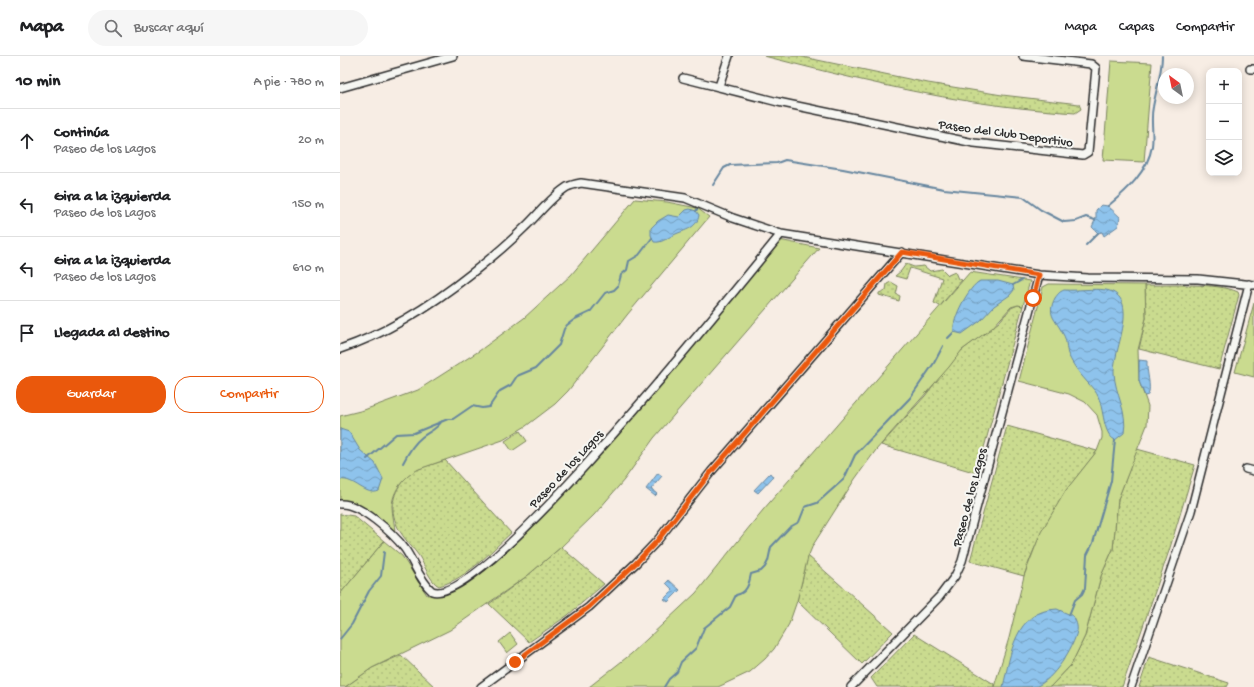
<!DOCTYPE html>
<html lang="es">
<head>
<meta charset="utf-8">
<style>
	:root { --surface:#fff; --page:#f6f6f6; --text:#202124; --muted:#757577; --line:#e0e0e0; --accent:#ea580c }
	body { margin:0; font-family:"Gochi Hand",sans-serif; background:var(--page); color:var(--text) }
	.controls { position:absolute; right:12px; top:12px; display:grid; overflow:hidden; border-radius:8px; box-shadow:0 2px 10px #0003 }
	.controls button { width:36px; height:36px; display:grid; place-items:center; padding:0; border:0; border-bottom:1px solid var(--line); background:var(--surface); color:var(--text); font:20px sans-serif }
	.compass { position:absolute; left:818px; top:12px; width:36px; height:36px; border-radius:50%; background:var(--surface); box-shadow:0 2px 10px #0003; rotate:327deg }
	.stop { position:absolute; width:12px; height:12px; margin:-9px; border:3px solid #ea580c; border-radius:50%; background:#fff }
	.stop.end { background:#ea580c; border-color:#fff; box-shadow:0 1px 4px #0008 }
	.list { margin:0; padding:0; list-style:none }
	h2 { display:flex; justify-content:space-between; align-items:center; height:52px; margin:0; padding:0 16px; font-size:17px }
	h2 small { font-size:13px; font-weight:400; color:var(--muted) }
	.list li { display:grid; grid-template-columns:26px 1fr auto; gap:12px; align-items:center; box-sizing:border-box; height:64px; padding:0 16px; border-top:1px solid var(--line) }
	.list b { display:block; font-size:15px; white-space:nowrap }
	.list p { margin:0; font-size:13px; white-space:nowrap; color:var(--muted) }
	.list em { font-size:13px; font-style:normal; color:var(--muted) }
	.actions { display:flex; gap:8px; padding:12px 16px }
	.actions a { flex:1; padding:9px 0; border:1px solid var(--accent); border-radius:16px; text-align:center; font-size:14px; color:var(--accent) }
	.actions .main { background:var(--accent); color:#fff }
	.icon { flex:none; width:22px; height:22px; fill:none; stroke:currentColor; stroke-width:2; stroke-linecap:round; stroke-linejoin:round }
	.map { position:relative; flex:none; width:914px; height:631px; overflow:hidden }
	header { display:flex; align-items:center; gap:24px; box-sizing:border-box; height:56px; padding:0 20px; background:var(--surface); border-bottom:1px solid var(--line) }
	header strong { font-size:19px }
	nav { display:flex; gap:22px; margin-inline-start:auto; font-size:14px }
	.search { width:280px; height:36px; background:var(--page); display:flex; align-items:center; gap:10px; box-sizing:border-box; padding:0 14px; border-radius:22px; color:var(--muted); font-size:15px }
	main { display:flex }
	aside { flex:1; background:var(--surface) }
	.map>svg:first-child { display:block }
	.grass { fill:url(#grass-dots); stroke:#7a835d }
	.green { fill:#cadb8f; stroke:#7a835d }
	.water { fill:url(#water-waves); stroke:#66869f }
	.lines { fill:none; stroke-linecap:round; stroke-linejoin:round }
	.stream { stroke:#66869f; stroke-width:2 }
	.street-casing { stroke:#2b2b2b; stroke-width:10 }
	.street { stroke:#f6f6f2; stroke-width:7 }
	.route { stroke:#ea580c; stroke-width:5 }
	.labels { text-anchor:middle; stroke-width:4; stroke-linejoin:round; paint-order:stroke }
	.street-label { font-size:13px; fill:#2b2b2b; stroke:#f6f6f2 }
</style>
</head>
<body>
<header>
<strong>Mapa</strong>
<div class="search"><svg class="icon" aria-label="search" viewBox="0 0 24 24"><circle cx="10" cy="10" r="6"/><path d="M15 15l6 6"/></svg>Buscar aquí</div>
<nav><a>Mapa</a><a>Capas</a><a>Compartir</a></nav>
</header>
<main>
<aside>
<h2>10 min<small>A pie · 780 m</small></h2>
<ul class="list">
<li><svg class="icon" aria-label="ahead" viewBox="0 0 24 24"><path d="M12 20V5M6 11l6-6 6 6"/></svg><div><b>Continúa</b><p>Paseo de los Lagos</p></div><em>20 m</em></li>
<li><svg class="icon" aria-label="left" viewBox="0 0 24 24"><path d="M17 20v-9H6M10 6l-5 5 5 5"/></svg><div><b>Gira a la izquierda</b><p>Paseo de los Lagos</p></div><em>150 m</em></li>
<li><svg class="icon" aria-label="left" viewBox="0 0 24 24"><path d="M17 20v-9H6M10 6l-5 5 5 5"/></svg><div><b>Gira a la izquierda</b><p>Paseo de los Lagos</p></div><em>610 m</em></li>
<li><svg class="icon" aria-label="arrive" viewBox="0 0 24 24"><path d="M6 21V4h12l-3 4 3 4H6"/></svg><div><b>Llegada al destino</b></div></li>
</ul>
<div class="actions"><a class="main">Guardar</a><a>Compartir</a></div>
</aside>
<div class="map">
<svg width="914" height="631" viewBox="0 0 914 631">
	<defs>
		<pattern id="grass-dots" width="8" height="8" patternUnits="userSpaceOnUse"><rect width="8" height="8" fill="#cadb8f"/><path d="M2 2h.1M6 6h.1" fill="none" stroke="#aebc7c" stroke-width="1.8" stroke-linecap="round"/></pattern>
		<pattern id="water-waves" width="16" height="10" patternUnits="userSpaceOnUse"><rect width="16" height="10" fill="#8ec3ec"/><path d="M0 5q4-4 8 0t8 0" fill="none" stroke="#749fbf"/></pattern>
	</defs>
	<rect width="100%" height="100%" fill="#f7ede4"/>
	<filter id="ink" filterUnits="userSpaceOnUse"><feTurbulence type="fractalNoise" baseFrequency=".025" numOctaves="2"/><feDisplacementMap in="SourceGraphic" scale="8" xChannelSelector="R" yChannelSelector="G"/><feConvolveMatrix kernelMatrix="1 2 1 2 8 2 1 2 1" color-interpolation-filters="sRGB"/></filter>
	<g filter="url(#ink)">
		<path class="grass" d="M 424,0 L 458,0 L 588,27 L 662,39 L 739,48 L 741,53 L 735,57 C 711,55 687,53 663,50 C 582,40 502,20 424,0 Z
			M 566,208 L 574,211 L 584,210 L 590,215 L 602,213 L 608,219 L 615,216 L 618,223 L 622,224 L 600,250 L 594,247 L 602,222 L 570,212 L 566,223 L 555,220 L 561,215 Z
			M 551,226 L 558,230 L 556,238 L 560,240 L 559,245 L 539,239 L 539,237 L 546,234 L 547,228 Z
			M 805,229 C 829,230 877,226 898,236 L 899,239 L 879,313 L 799,293 L 806,262 Z
			M 678,249 L 683,250 L 637,417 L 541,389 L 585,340 L 617,298 L 659,266 L 671,252 Z
			M 667,370 L 757,395 C 726,434 699,473 684,520 L 630,505 Z
			M 797,393 L 855,409 L 829,495 L 782,631 L 710,631 L 731,609 L 745,580 L 761,520 L 773,493 L 778,443 Z
			M 105,404 L 171,477 C 150,496 128,522 99,530 C 90,526 84,508 79,500 C 71,489 60,479 56,467 C 48,448 56,427 73,416 C 83,410 95,408 105,404 Z
			M 0,458 L 14,460 L 44,485 L 0,538 Z
			M 221,491 L 264,528 L 228,559 L 189,586 L 149,548 L 187,520 Z
			M 468,500 L 553,576 L 522,608 L 457,545 Z
			M 574,578 L 654,628 L 654,631 L 537,631 L 531,622 Z
			M 61,599 L 95,631 L 5,631 L 32,612 Z
			M 809,601 L 889,627 L 887,631 L 799,631 Z"/>
		<path class="green" d="M 771,5 L 812,7 L 804,106 L 763,104 Z
			M 295,143 L 327,146 L 357,152 L 369,161 L 287,259 L 228,335 L 215,348 L 186,370 L 163,384 L 79,413 C 65,420 53,433 52,450 C 52,459 55,468 55,478 L 0,446 L 0,360 L 24,354 L 78,334 L 139,295 L 184,262 L 231,219 Z
			M 439,184 L 479,192 L 314,382 L 284,424 L 254,459 L 221,491 L 187,520 L 110,574 L 32,612 L 5,631 L 0,631 L 0,538 L 44,485 L 62,500 L 87,539 L 106,537 L 125,528 L 145,513 L 186,475 Z
			M 630,216 L 690,225 L 683,250 L 678,249 L 671,251 L 652,272 L 622,294 L 609,311 L 536,394 L 515,423 L 473,489 L 468,501 L 457,545 L 449,568 L 434,593 L 425,603 L 410,616 L 378,631 L 249,631 L 291,598 L 356,537 L 423,454 Z
			M 709,228 L 805,229 L 806,262 L 798,294 L 799,325 L 808,350 L 807,369 L 778,443 L 773,493 L 761,520 L 745,580 L 731,609 L 710,631 L 654,631 L 669,582 L 684,520 L 701,476 L 726,434 L 757,395 L 762,382 L 762,376 L 757,359 L 745,346 L 729,338 L 679,325 L 703,231 Z
			M 914,247 L 914,321 L 895,316 Z
			M 180,375 L 187,385 L 172,395 L 165,385 Z
			M 170,577 L 178,588 L 167,597 L 159,586 Z"/>
		<path class="water" d="M 761,149 L 768,150 L 780,161 L 778,170 L 764,180 L 762,176 L 758,177 L 752,171 L 756,162 L 756,154 Z
			M 350,153 L 356,155 L 359,159 C 357,174 342,174 332,180 C 325,183 322,187 314,186 L 311,179 L 311,172 L 318,165 L 328,159 L 339,161 L 346,154 Z
			M 640,225 L 658,225 L 673,229 L 674,234 L 670,239 L 654,250 L 640,265 L 622,278 L 614,276 C 611,264 629,230 640,225 Z
			M 724,234 C 738,235 752,232 766,234 C 802,241 773,293 774,317 C 775,338 788,356 784,377 L 775,384 C 761,377 765,348 755,335 C 744,322 735,314 728,298 C 726,292 727,284 723,278 C 716,263 706,260 715,242 C 718,238 719,236 724,234 Z
			M 799,304 L 807,305 C 806,315 812,331 808,339 L 805,340 L 799,325 Z
			M 0,373 L 9,376 L 20,394 L 35,407 L 43,423 L 39,435 C 26,441 14,421 0,424 Z
			M 318,417 L 322,420 L 311,433 L 317,438 L 315,440 L 306,433 Z
			M 430,417 L 433,421 L 418,437 L 414,434 Z
			M 329,524 L 340,534 L 328,546 L 324,543 L 333,534 L 326,527 Z
			M 717,553 L 733,560 C 736,565 738,570 737,575 C 734,591 713,624 697,630 C 688,631 673,631 663,631 C 671,598 674,555 717,553 Z"/>
		<g class="lines">
			<path class="stream" d="M 373,129 L 384,112 L 390,109 L 437,107 L 445,104 L 503,113 L 604,133 L 683,141 L 701,154 L 724,166 L 736,165 L 746,161 L 755,164
				M 768,150 C 786,135 808,116 812,90 C 814,77 810,64 813,51 C 816,34 822,17 822,0
				M 356,155 L 358,152
				M 746,189 L 758,177
				M 673,229 L 682,224
				M 608,282 L 614,276
				M 27,403 L 56,378 L 74,377 L 108,363 L 113,363 L 132,350 L 142,352 L 149,351 L 160,335 L 171,329 L 177,320 L 196,312 L 219,289 L 224,273 L 227,269 L 235,263 L 250,256 L 265,237 L 274,234 L 278,230 L 281,219 L 287,214 L 289,205 L 299,199 L 312,182
				M 63,407 C 68,397 73,388 82,381 C 90,375 97,373 102,365
				M 729,559 L 735,544 L 742,538 L 745,532 L 747,499 L 753,487 L 771,425 L 775,384
				M 0,583 L 12,568 L 29,535 L 41,520 L 44,496
				M 324,631 L 329,623 L 337,616 L 341,606 L 356,592 L 364,572 L 390,551 L 396,539 C 407,537 409,528 411,518 L 421,515 L 425,511 L 428,505 L 431,491 L 450,471 L 459,466 L 465,451 L 477,447 L 504,423 L 515,399 L 570,342 L 594,307 L 603,290"/>
			<defs>
				<path id="street" d="M 910,13 L 914,13
					M 343,22 L 438,46 L 634,87 L 743,99 L 748,96 L 756,12 L 751,8 L 683,0
					M 379,30 L 389,0
					M 0,32 L 113,0
					M 0,293 C 48,277 92,249 132,217 C 150,203 168,188 185,171 C 198,159 211,141 227,131 C 231,129 236,128 241,127 L 345,142 L 393,162 L 441,178 L 699,219 L 748,222 L 858,223 L 914,229
					M 906,413 L 914,415
					M 0,448 C 19,446 54,478 65,493 C 74,506 80,525 92,535 C 142,554 401,226 441,178
					M 141,631 L 249,551 L 296,507 L 317,485 L 371,416 L 562,196
					M 511,631 L 600,540 L 615,520 L 622,505 L 699,219
					M 791,631 L 851,455 L 909,228"/>
			</defs>
			<use href="#street" class="street-casing"/>
			<use href="#street" class="street"/>
		</g>
	</g>
	<g class="lines" filter="url(#ink)">
		<path class="route" d="M 175,606 L 249,551 L 296,507 L 317,485 L 371,416 L 562,196 L 699,219 L 693,242"/>
	</g>
	<g class="labels">
		<g class="street-label">
			<text transform="translate(666 76) rotate(8)" y="5">Paseo del Club Deportivo</text>
			<text transform="translate(225 412) rotate(-47)" y="5">Paseo de los Lagos</text>
			<text transform="translate(628 441) rotate(-75)" y="5">Paseo de los Lagos</text>
		</g>
	</g>
</svg>
<div class="controls">
<button>+</button>
<button>−</button>
<button><svg class="icon" aria-label="layers" viewBox="0 0 24 24"><path d="M12 4l9 5-9 5-9-5zM3 14l9 5 9-5"/></svg></button>
</div>
<svg class="compass" viewBox="-18 -18 36 36"><path d="M0-13l5 13h-10z" fill="#e53935"/><path d="M0 13l5-13h-10z" fill="#757577"/></svg>
<div class="stop" style="left:693px;top:242px"></div>
<div class="stop end" style="left:175px;top:606px"></div>
</div>
</main>
</body>
</html>
